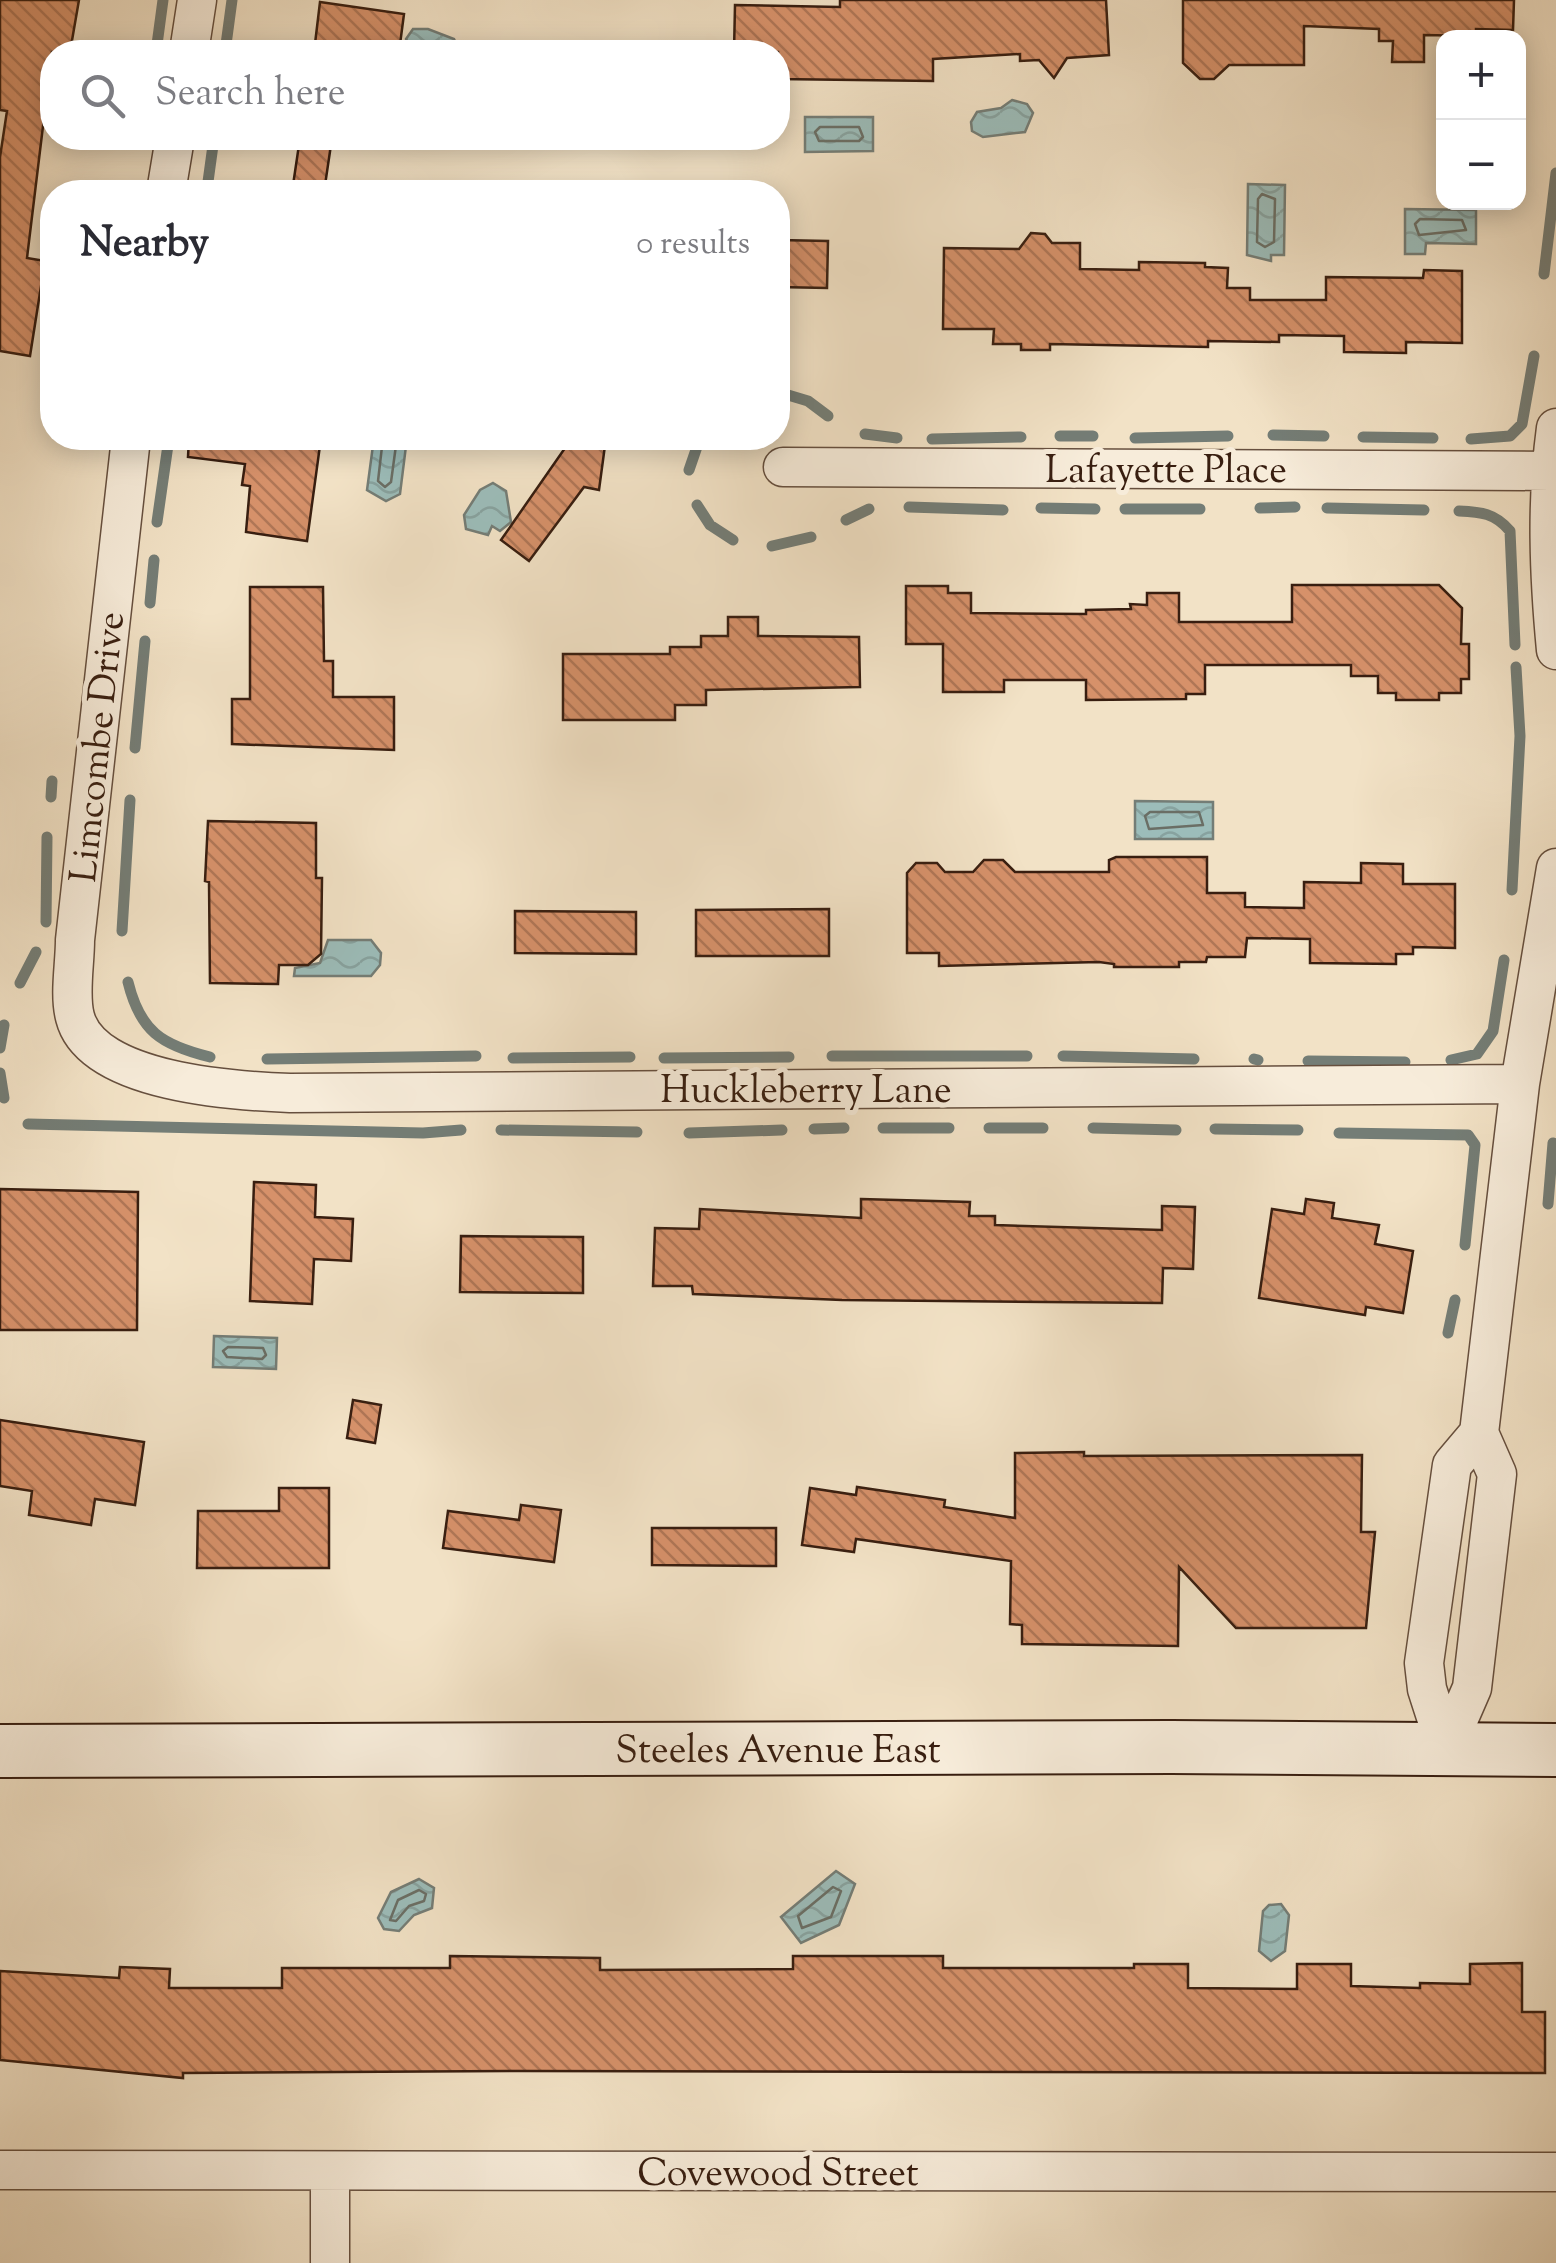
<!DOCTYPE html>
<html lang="en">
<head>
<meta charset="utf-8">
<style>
	:root { --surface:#fff; --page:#f7f7f7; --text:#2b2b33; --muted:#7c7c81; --line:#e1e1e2 }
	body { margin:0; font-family:"Sorts Mill Goudy",serif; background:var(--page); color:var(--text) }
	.controls { position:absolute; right:30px; top:30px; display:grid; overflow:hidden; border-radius:20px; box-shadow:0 5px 25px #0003 }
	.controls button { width:90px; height:90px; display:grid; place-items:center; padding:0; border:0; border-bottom:2px solid var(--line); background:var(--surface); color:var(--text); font:50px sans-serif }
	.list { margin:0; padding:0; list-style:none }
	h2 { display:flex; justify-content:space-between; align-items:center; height:130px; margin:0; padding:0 40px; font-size:42px }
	h2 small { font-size:32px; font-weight:400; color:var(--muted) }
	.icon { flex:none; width:55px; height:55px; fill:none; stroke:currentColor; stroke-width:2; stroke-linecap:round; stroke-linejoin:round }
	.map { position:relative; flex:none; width:1556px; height:2263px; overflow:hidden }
	.search { position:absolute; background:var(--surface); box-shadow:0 5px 25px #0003; left:40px; top:40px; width:750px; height:110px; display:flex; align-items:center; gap:25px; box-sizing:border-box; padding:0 35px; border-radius:40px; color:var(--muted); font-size:38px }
	.panel { position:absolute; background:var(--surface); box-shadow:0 5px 25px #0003; left:40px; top:180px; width:750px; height:270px; border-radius:40px }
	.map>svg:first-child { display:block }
	.pitch { fill:#b9c396; stroke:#787053; stroke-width:2.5 }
	.water { fill:url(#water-waves); stroke:#747d76; stroke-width:2.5 }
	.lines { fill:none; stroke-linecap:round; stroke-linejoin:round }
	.shore { stroke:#6a6e65; stroke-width:2.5 }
	.stream { stroke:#747d76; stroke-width:11 }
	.building { fill:url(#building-back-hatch); stroke:#381e10; stroke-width:2.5 }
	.minor-casing { stroke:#664f3e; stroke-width:41 }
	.secondary-casing { stroke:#381e10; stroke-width:56 }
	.minor { stroke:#f7ecda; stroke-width:38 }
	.secondary { stroke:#f7ecda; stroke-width:52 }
	.labels { text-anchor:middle; stroke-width:10; stroke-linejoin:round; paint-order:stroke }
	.street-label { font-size:38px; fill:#381e10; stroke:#f7ecda }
</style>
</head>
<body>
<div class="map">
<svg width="1556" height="2263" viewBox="0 0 1556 2263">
	<defs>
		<pattern id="water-waves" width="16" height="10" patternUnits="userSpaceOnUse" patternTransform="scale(2.5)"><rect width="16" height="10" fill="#9cbdba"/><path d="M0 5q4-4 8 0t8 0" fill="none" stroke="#87a29f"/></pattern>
		<pattern id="building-back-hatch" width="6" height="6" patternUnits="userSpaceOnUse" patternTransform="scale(2.5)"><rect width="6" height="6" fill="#d6916a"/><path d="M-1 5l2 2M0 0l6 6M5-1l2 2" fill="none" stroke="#af7656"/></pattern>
	</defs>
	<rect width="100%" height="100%" fill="#f2e2c6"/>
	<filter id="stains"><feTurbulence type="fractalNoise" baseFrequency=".002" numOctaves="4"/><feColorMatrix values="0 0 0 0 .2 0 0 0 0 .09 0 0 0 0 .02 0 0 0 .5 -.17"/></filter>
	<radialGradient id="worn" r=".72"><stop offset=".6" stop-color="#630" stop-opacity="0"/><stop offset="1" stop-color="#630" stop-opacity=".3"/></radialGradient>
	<path class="pitch" d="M 650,138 L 715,138 L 715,148 L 650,148 Z"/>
	<path class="water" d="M 413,29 L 428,29 L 454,39 L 460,52 L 412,49 L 406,39 Z
		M 1012,100 L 1027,104 L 1033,113 L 1025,132 L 983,137 L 972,131 L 971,122 L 977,112 L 1001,108 Z
		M 805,117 L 873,117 L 873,151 L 805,152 Z
		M 1248,184 L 1285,185 L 1284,255 L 1271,255 L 1271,261 L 1247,255 Z
		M 1405,209 L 1476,210 L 1476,244 L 1426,243 L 1425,254 L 1405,254 Z
		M 374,438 L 407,438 L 400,494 L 386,501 L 367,490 Z
		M 493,483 L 506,491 L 511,522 L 500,531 L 492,526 L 488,535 L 466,529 L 464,515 L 480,490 Z
		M 1135,801 L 1213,802 L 1213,839 L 1135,839 Z
		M 328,940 L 371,940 L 381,953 L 380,965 L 371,976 L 294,976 L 295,968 L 320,963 Z
		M 214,1336 L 277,1338 L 276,1369 L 213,1367 Z
		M 836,1871 L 855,1884 L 839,1925 L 801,1943 L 781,1917 Z
		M 419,1879 L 434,1888 L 432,1908 L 414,1915 L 399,1931 L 384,1929 L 378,1918 L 391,1892 Z
		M 1281,1904 L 1289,1915 L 1285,1951 L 1271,1961 L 1259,1951 L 1263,1911 L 1269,1905 Z"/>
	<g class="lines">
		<path class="shore" d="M 820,127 L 859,127 L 863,137 L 859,141 L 819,141 L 815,132 Z
			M 1262,194 L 1275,199 L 1274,242 L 1265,247 L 1257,242 L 1258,199 Z
			M 1420,219 L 1462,220 L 1466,230 L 1419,235 L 1415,224 Z
			M 383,438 L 378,481 L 385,487 L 391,482 L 397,438
			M 1150,812 L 1199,812 L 1203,825 L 1149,829 L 1145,816 Z
			M 228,1347 L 263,1348 L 266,1355 L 262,1359 L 227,1357 L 223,1351 Z
			M 833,1887 L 841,1891 L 831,1917 L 802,1928 L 798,1916 Z
			M 419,1890 L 426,1894 L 424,1901 L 409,1906 L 396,1921 L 390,1920 L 398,1900 Z"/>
		<path class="stream" d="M 156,52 L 163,0
			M 225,52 L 232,0
			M 207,189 L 214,138
			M 1544,274 L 1556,173
			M 778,392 L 808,401 L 828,416
			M 865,434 L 897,438
			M 1273,435 L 1324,436
			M 1060,436 L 1093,436
			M 1363,437 L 1433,438
			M 1135,438 L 1228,436
			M 932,439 L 1021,437
			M 1471,439 L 1510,436 L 1522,424 L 1534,356
			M 689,470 L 700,438
			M 697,505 L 710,525 L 733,540
			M 909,507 L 1003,510
			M 1041,508 L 1095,509
			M 1260,508 L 1295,507
			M 1327,508 L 1424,510
			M 1125,509 L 1200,509
			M 1459,511 C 1481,512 1495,513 1510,531 L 1515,645
			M 846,520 L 869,509
			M 157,522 L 169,438
			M 772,546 L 811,537
			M 150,603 L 154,560
			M 135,748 L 145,641
			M 51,797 L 52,781
			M 1512,890 L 1520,736 L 1516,667
			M 46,922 L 47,837
			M 122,931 L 130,800
			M 128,982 C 140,1031 161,1045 210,1057
			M 20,983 L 36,952
			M 0,1048 L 4,1025
			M 832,1056 L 1027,1056
			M 1063,1056 L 1194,1059
			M 513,1058 L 630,1057
			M 664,1058 L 789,1057
			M 267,1059 L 476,1056
			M 1254,1059 L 1258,1060
			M 1451,1060 L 1477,1054 L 1493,1031 L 1504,960
			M 1308,1061 L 1405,1062
			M 0,1073 L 4,1098
			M 28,1124 L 423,1133 L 461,1130
			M 883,1128 L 949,1128
			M 989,1128 L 1043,1128
			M 1093,1128 L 1176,1130
			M 814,1129 L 844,1128
			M 1215,1129 L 1298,1130
			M 501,1130 L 637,1132
			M 689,1133 L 782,1130
			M 1339,1133 L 1468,1135 L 1475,1145 L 1465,1245
			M 1548,1204 L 1553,1143
			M 1448,1333 L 1455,1300"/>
	</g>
	<path class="building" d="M 0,0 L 79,0 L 70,52 L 52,52 L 27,258 L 45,261 L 30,356 L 0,351 L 0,157 L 7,111 L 0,110 Z
		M 840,0 L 1106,0 L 1109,55 L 1067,58 L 1054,78 L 1039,60 L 1020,61 L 1020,54 L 933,59 L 933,81 L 778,79 L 778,52 L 734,52 L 735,5 L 840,7 Z
		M 1183,0 L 1514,0 L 1513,30 L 1476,29 L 1476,36 L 1424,35 L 1424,62 L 1392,62 L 1393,41 L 1379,41 L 1379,29 L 1304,26 L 1304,65 L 1229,65 L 1214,79 L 1200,79 L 1183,63 Z
		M 320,2 L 404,14 L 399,52 L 314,52 Z
		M 300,138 L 332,138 L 324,192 L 292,192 Z
		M 1031,233 L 1045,234 L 1052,243 L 1080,243 L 1080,269 L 1139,270 L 1139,262 L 1205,263 L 1205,267 L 1228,268 L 1227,288 L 1250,288 L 1250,300 L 1326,300 L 1326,277 L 1423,278 L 1424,270 L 1462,271 L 1462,343 L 1406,342 L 1406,353 L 1344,352 L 1344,336 L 1279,335 L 1279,342 L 1208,341 L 1208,347 L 1050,344 L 1050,350 L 1021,350 L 1021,344 L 993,344 L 994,329 L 943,329 L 944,248 L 1019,249 Z
		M 778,240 L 828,241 L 827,288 L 778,287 Z
		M 189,438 L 321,438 L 307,541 L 246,532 L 250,486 L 242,485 L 245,464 L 188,457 Z
		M 572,438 L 606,438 L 599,490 L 584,487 L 529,561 L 501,540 Z
		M 1292,585 L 1439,585 L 1462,608 L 1461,644 L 1469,644 L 1469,679 L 1461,679 L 1461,693 L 1439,693 L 1439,700 L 1396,700 L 1396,693 L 1378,693 L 1378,676 L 1351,676 L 1351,665 L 1205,665 L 1205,694 L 1186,694 L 1186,699 L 1086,700 L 1086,680 L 1004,680 L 1004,692 L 943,692 L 943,644 L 906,644 L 906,586 L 948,586 L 948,593 L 971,593 L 971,613 L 1086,614 L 1086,610 L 1131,609 L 1130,604 L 1147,605 L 1147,593 L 1179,593 L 1179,622 L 1292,622 Z
		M 250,587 L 323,587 L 324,661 L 333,661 L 333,697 L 394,697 L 394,750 L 232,744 L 232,699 L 250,699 Z
		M 728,617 L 758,617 L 758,636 L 859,637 L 860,687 L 706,690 L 706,705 L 675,705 L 675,720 L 563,720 L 563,654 L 670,654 L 670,647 L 701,647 L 701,636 L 728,636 Z
		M 208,821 L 316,823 L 316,878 L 322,878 L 321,954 L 308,965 L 279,965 L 278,984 L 210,983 L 209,882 L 205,881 Z
		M 1116,857 L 1207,857 L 1207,893 L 1245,893 L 1245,907 L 1304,908 L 1304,882 L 1361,883 L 1361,863 L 1403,864 L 1403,884 L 1455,884 L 1455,948 L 1413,947 L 1413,954 L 1396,954 L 1396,964 L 1310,963 L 1310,939 L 1247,938 L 1245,957 L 1207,957 L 1206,962 L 1179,962 L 1179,967 L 1114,967 L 1114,964 L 1099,962 L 939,966 L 939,953 L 907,953 L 907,873 L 916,863 L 937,863 L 945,872 L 973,872 L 984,860 L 1003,860 L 1015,872 L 1109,872 L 1109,860 Z
		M 829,909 L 829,956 L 696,956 L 696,910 Z
		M 515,911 L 636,912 L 636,954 L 515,953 Z
		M 254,1182 L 316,1185 L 315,1217 L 353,1219 L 351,1261 L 314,1259 L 312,1304 L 250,1301 Z
		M 0,1189 L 138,1192 L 137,1330 L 0,1330 Z
		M 861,1199 L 970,1202 L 969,1216 L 995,1216 L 995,1225 L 1162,1230 L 1162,1206 L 1195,1207 L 1193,1269 L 1163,1268 L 1162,1303 L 842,1300 L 693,1294 L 692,1286 L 653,1286 L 655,1228 L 699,1229 L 700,1209 L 861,1218 Z
		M 1306,1199 L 1334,1203 L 1332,1218 L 1379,1225 L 1375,1244 L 1413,1251 L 1403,1313 L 1366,1307 L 1365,1315 L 1259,1298 L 1272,1209 L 1304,1214 Z
		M 461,1236 L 583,1237 L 583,1293 L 460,1292 Z
		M 353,1400 L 381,1405 L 375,1443 L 347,1438 Z
		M 0,1420 L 144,1442 L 135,1505 L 95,1499 L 91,1525 L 29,1515 L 32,1491 L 0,1486 Z
		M 1084,1452 L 1084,1456 L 1362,1455 L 1361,1532 L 1375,1532 L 1366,1628 L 1236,1628 L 1179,1567 L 1178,1646 L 1022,1644 L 1022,1625 L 1010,1624 L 1011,1561 L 856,1539 L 854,1552 L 802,1545 L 810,1488 L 856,1495 L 857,1487 L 945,1500 L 944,1507 L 1015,1518 L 1015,1453 Z
		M 279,1488 L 329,1488 L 329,1568 L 197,1568 L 198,1511 L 279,1511 Z
		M 521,1505 L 561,1510 L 554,1562 L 443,1548 L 448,1511 L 519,1520 Z
		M 652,1528 L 776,1528 L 776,1566 L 652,1565 Z
		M 450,1956 L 600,1958 L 600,1970 L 793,1969 L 793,1956 L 943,1956 L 943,1968 L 1134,1968 L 1134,1964 L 1188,1964 L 1188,1988 L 1297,1989 L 1297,1964 L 1351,1964 L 1351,1986 L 1420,1988 L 1420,1983 L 1470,1984 L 1470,1964 L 1522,1963 L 1522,2012 L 1545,2012 L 1545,2073 L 523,2071 L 183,2073 L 183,2078 L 0,2060 L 0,1971 L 119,1978 L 120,1967 L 170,1969 L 169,1988 L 282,1988 L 282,1968 L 450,1968 Z"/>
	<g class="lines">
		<defs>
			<path id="minor" d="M 189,52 L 197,0
				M 166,192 L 175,138
				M 1556,428 C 1546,502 1549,576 1556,650
				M 131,438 L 75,940 C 75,964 69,995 75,1017 C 92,1083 236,1091 290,1093 L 1520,1084
				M 783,467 L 1550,471
				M 1446,1748 L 1472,1688 L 1497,1474 L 1479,1433 L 1520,1084 L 1556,868
				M 1446,1748 L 1427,1689 L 1424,1663 L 1452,1465 L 1479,1433
				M 0,2170 L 1556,2172
				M 330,2263 L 330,2172"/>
			<path id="secondary" d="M 0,1751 L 1171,1747 L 1556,1750"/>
		</defs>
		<use href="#minor" class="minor-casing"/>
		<use href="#secondary" class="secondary-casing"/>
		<use href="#minor" class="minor"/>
		<use href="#secondary" class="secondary"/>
	</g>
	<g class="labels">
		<g class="street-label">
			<text x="1166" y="482">Lafayette Place</text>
			<text transform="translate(96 747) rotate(-84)" y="13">Limcombe Drive</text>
			<text x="806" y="1102">Huckleberry Lane</text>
			<text x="778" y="1762">Steeles Avenue East</text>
			<text x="778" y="2185">Covewood Street</text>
		</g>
	</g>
	<rect width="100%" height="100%" filter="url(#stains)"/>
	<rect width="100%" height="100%" fill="url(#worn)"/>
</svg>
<div class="controls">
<button>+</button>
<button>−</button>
</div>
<div class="search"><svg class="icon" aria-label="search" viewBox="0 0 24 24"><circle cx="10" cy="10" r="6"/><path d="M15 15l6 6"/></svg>Search here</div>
<section class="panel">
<h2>Nearby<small>0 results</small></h2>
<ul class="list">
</ul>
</section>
</div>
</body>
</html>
